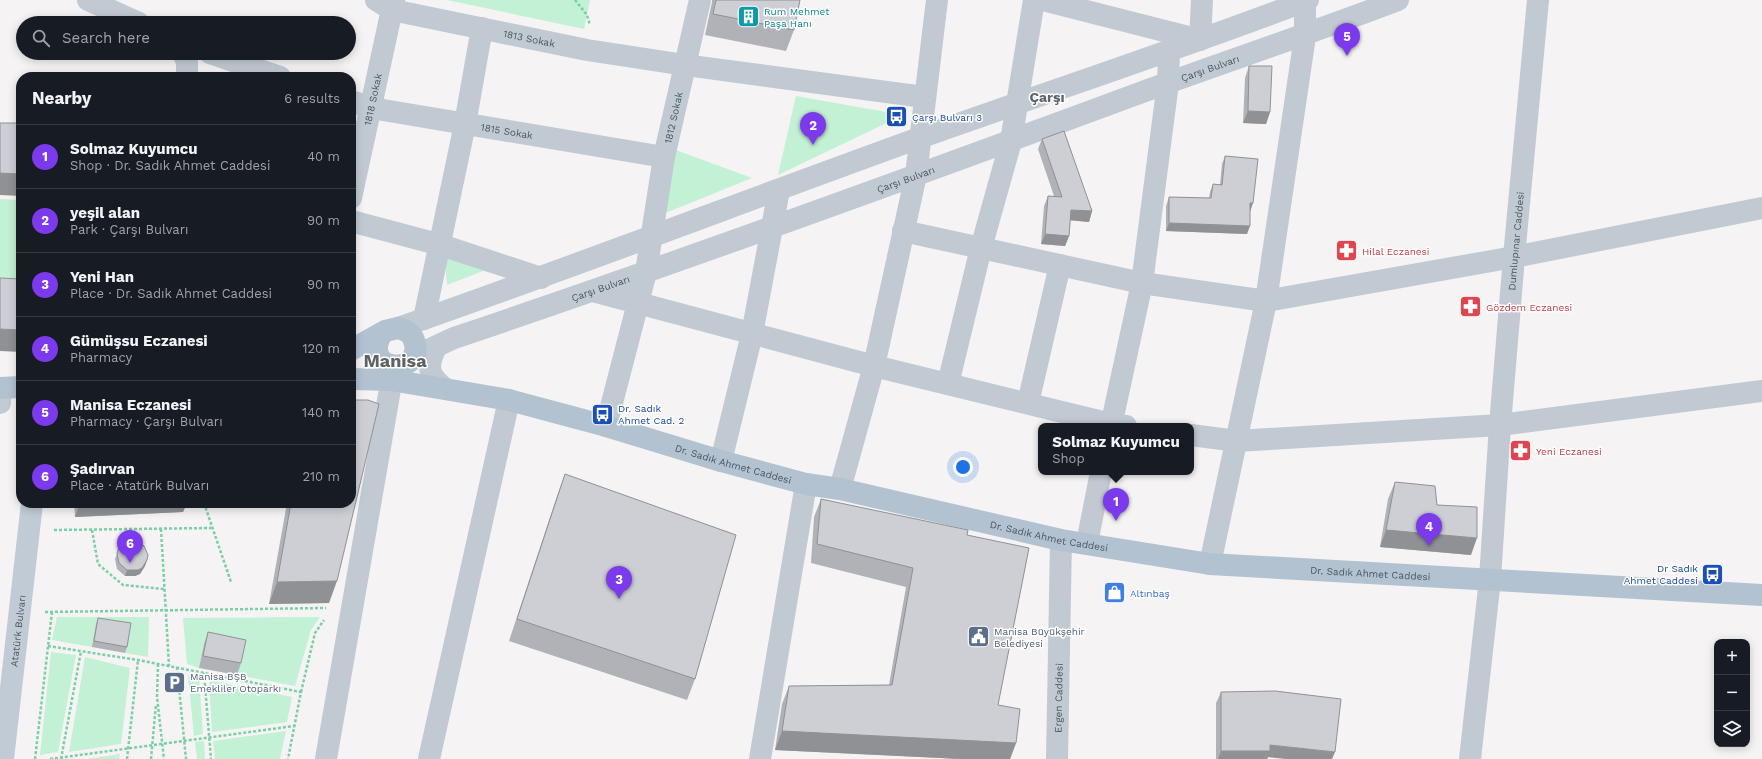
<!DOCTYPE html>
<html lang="en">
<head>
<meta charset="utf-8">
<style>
	:root { --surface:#171b24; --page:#20242c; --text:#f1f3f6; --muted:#9ea1a6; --line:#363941; --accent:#7c3aed }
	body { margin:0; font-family:"Work Sans",sans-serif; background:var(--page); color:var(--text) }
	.controls { position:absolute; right:12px; bottom:12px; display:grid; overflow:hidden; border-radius:8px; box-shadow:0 2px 10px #0003 }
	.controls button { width:36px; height:36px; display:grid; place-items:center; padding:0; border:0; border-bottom:1px solid var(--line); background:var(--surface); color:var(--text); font:20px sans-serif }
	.you { position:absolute; left:963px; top:467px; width:14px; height:14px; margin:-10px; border:3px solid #fff; border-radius:50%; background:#1a73e8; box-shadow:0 0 0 6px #1a73e833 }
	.badge { display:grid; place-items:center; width:26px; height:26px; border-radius:50%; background:var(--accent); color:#fff; font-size:13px; font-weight:700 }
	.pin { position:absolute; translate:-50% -33px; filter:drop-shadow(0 1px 2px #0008) }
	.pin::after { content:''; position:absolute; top:21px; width:14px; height:12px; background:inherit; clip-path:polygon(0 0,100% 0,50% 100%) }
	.popup { position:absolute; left:1038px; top:423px; width:156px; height:52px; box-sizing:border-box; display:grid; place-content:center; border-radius:8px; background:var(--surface); filter:drop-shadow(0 1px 3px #0005); font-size:13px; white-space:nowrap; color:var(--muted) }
	.popup b { font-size:15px; color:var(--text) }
	.popup::after { content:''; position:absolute; left:50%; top:100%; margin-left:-8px; border:8px solid transparent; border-top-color:var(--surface) }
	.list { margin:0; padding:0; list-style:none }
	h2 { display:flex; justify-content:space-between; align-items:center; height:52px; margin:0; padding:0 16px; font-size:17px }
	h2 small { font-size:13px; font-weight:400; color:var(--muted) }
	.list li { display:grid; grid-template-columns:26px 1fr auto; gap:12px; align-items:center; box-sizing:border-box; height:64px; padding:0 16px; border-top:1px solid var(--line) }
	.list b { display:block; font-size:15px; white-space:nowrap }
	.list p { margin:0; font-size:13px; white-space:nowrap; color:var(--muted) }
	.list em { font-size:13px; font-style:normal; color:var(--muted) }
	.icon { flex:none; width:22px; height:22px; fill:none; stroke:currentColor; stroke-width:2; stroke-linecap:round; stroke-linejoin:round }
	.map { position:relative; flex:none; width:1762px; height:759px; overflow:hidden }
	.search { position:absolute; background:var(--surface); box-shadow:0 2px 10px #0003; left:16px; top:16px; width:340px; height:44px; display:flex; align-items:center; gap:10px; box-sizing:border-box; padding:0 14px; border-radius:22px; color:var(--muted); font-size:15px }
	.panel { position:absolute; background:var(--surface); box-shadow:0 2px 10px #0003; left:16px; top:72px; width:340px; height:436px; border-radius:16px }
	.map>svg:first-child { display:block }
	.green { fill:#c3f1d5 }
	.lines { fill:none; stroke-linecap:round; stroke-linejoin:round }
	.path { stroke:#7ad0a6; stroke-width:2.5; stroke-dasharray:3 2; stroke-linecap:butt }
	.minor { stroke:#c1cad2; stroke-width:22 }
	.tertiary { stroke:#c1cad2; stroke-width:22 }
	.secondary { stroke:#c1cbd6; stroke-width:22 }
	.primary { stroke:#b3c2d1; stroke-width:22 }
	.wall { fill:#b0b2b7 }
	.shaded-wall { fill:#909195 }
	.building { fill:#cdcfd5; stroke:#909195 }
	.labels { text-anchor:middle; stroke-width:3; stroke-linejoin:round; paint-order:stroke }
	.culture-label { font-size:10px; fill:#0d838f; stroke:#fff; text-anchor:start }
	.street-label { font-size:10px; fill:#4a5661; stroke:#fff }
	.transit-label { font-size:10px; fill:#164399; stroke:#fff; text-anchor:start }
	.health-label { font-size:10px; fill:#be3a42; stroke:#fff; text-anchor:start }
	.shop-label { font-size:10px; fill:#366cbe; stroke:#fff; text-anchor:start }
	.service-label { font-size:10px; fill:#4e5e75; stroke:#fff; text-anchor:start }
	.district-label { font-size:14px; font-weight:bold; fill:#5f6368; stroke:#fff }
	.town-label { font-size:18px; font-weight:bold; fill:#5f6368; stroke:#fff }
</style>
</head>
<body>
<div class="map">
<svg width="1762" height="759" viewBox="0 0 1762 759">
	<rect width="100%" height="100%" fill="#f5f3f3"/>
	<path class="green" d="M 447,0 L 590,0 L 584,29 Z
		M 796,96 L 903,115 L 778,175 Z
		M 673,149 L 752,178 L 663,214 Z
		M 0,199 L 21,200 L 21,297 L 0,296 Z
		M 444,246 L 496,266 L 447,285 Z
		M 57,617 L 149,617 L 148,657 L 125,653 L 129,630 L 92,647 L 52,640 Z
		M 320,617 L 311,630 L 295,686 L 237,675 L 241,652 L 204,644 L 199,668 L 187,664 L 183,618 Z
		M 51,652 L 76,655 L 58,752 L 40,755 Z
		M 85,657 L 130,668 L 121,744 L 69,752 Z
		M 188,675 L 199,677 L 203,734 L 194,736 Z
		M 209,680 L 292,697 L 287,722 L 212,732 Z
		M 286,731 L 280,759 L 215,759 L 213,741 Z
		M 204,741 L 205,759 L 197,759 L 195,742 Z
		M 120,754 L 119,759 L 87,759 Z"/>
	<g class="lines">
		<path class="path" d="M 575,0 L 587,15 L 590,25
			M 204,503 L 231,582
			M 161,529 L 169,666
			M 54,530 L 211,528
			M 92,530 L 98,564 L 123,585 L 164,589
			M 45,612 L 326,608
			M 48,646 L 138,660 L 301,692 L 288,759
			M 158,664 L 157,697 L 164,759
			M 177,667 L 186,759
			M 204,673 L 211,759
			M 301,692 L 315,633 L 324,620
			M 35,759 L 52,612
			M 50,759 L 294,726
			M 61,759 L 81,651
			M 127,759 L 138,660
			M 151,759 L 156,704"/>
		<g class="minor">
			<path d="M 88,0 L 139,23"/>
			<path id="s1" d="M 376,0 L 392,10 L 587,50 L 685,65 L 924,97"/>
			<path d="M 1043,0 L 1200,40 L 1202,0"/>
			<path d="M 183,53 L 187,62 L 187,77"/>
			<path d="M 210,53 L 280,77"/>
			<path id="s2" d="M 351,101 L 371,108 L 664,157"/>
			<path id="s3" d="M 351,198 L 394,0"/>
			<path d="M 351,221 L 441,245 L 541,278"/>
			<path d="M 903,231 L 1142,283 L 1266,301 L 1514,257 L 1762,208"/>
			<path d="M 593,291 L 874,366 L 1111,424 L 1126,426"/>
			<path d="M 424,319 L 465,124 L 482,28"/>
			<path d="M 948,384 L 981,248 L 1011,141 L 1034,0"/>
			<path d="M 1028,403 L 1060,265"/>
			<path id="s4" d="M 606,426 L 646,272 L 664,157 L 700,0"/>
			<path d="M 1111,426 L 1142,283 L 1168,83 L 1169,52"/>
			<path d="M 1191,435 L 1237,441 L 1500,425 L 1762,391"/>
			<path d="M 721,461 L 752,334 L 779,190"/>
			<path d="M 840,489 L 874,366 L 916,175 L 937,0"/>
			<path d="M 1087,543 L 1101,472"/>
			<path d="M 1210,564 L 1266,301 L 1305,36 L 1305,1"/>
			<path d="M 429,759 L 509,400"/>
			<path id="s5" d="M 1057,759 L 1061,540"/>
			<path id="s6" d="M 1470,759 L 1490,579 L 1500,425 L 1514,257 L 1538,0"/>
		</g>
		<g class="tertiary">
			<path d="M 398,328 C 573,267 745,201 919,138 C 1048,92 1179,49 1308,0"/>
			<path d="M 436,347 C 427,366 427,374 444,388"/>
			<path id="s7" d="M 413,357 L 454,338 C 683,261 910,178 1137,94 C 1224,62 1312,33 1398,0"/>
			<path d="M 326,759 L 394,366"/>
			<path d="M 760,759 L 806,484"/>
		</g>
		<g class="secondary">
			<path d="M 0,403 L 1,388"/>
			<path id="s8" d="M 3,759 L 32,503"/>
		</g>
		<g class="primary">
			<path d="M 351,350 L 385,331 L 398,328 C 407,330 413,334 415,344 C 422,376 361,372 381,335"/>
			<path id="s9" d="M 351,379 L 391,380 L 509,400 L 606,426 L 721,461 L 806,484 L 840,489 L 1061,540 L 1210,564 L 1762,595"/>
			<path d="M 0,388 L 21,387"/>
		</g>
	</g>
	<path class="wall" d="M 712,0 L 800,0 L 794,30 L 786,51 L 705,35 L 712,2 Z
		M 1249,66 L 1270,112 L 1266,124 L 1243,123 L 1245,78 Z
		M 1042,139 L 1092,211 L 1089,222 L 1070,220 L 1069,236 L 1065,246 L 1041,244 L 1044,206 L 1048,196 L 1054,196 L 1038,149 Z
		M 1225,156 L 1250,212 L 1247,234 L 1166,231 L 1166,206 L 1169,197 L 1209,198 L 1210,192 L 1213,184 L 1220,185 L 1222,164 Z
		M 565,474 L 695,679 L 687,700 L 509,641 L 557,496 Z
		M 1395,482 L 1437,505 L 1471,555 L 1380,547 L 1388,499 Z
		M 821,499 L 967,535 L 998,705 L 1016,743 L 1010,759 L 961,759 L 775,750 L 782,704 L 789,686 L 889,685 L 906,587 L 811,563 L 814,517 Z
		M 74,503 L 187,503 L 183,512 L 75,517 Z
		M 287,503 L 351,503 L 329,603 L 269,604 Z
		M 119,548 L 147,560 L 145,566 L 140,574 L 135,576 L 125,576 L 117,569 L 115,559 Z
		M 98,618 L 127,647 L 125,653 L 92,647 L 96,624 Z
		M 208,632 L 241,663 L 237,675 L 199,668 L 204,644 Z
		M 1221,692 L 1268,757 L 1267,759 L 1216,759 L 1216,703 Z"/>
	<path class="shaded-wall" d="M 1248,111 L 1270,112 L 1266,124 L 1243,123 Z
		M 0,173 L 21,174 L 21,196 L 0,195 Z
		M 1250,203 L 1253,203 L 1250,212 Z
		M 1071,210 L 1092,211 L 1089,222 L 1067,220 Z
		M 1169,223 L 1250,226 L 1247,234 L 1166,231 Z
		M 1045,234 L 1069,236 L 1065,246 L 1041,244 Z
		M 0,329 L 21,330 L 21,352 L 0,351 Z
		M 80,503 L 187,503 L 183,512 L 75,517 Z
		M 1386,530 L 1477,538 L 1471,555 L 1380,547 Z
		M 147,560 L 145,566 L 140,574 L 135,576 L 125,576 L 127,570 Z
		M 337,581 L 329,603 L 269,604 L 277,582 Z
		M 782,731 L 1016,743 L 1010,759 L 961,759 L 775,750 Z
		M 1270,745 L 1335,752 L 1332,759 L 1285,759 L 1268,757 L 1267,759 L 1218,759 L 1221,751 Z"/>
	<path class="building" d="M 716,0 L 800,0 L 794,30 L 713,14 Z
		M 1249,66 L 1272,66 L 1270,112 L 1248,111 Z
		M 0,123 L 21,123 L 21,174 L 0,173 Z
		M 1064,131 L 1092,211 L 1071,210 L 1069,236 L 1045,234 L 1048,196 L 1062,197 L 1042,139 Z
		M 1225,156 L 1258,159 L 1253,203 L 1250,203 L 1250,226 L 1169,223 L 1169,197 L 1211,198 L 1213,184 L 1222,185 Z
		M 0,278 L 21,279 L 21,330 L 0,329 Z
		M 351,400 L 368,400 L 379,404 L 337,581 L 277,582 L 291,503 L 351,503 Z
		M 565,474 L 736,535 L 695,679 L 517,619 Z
		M 1395,482 L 1435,486 L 1437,505 L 1477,507 L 1477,538 L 1386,530 Z
		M 821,499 L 968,530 L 967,535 L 1029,548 L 998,705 L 1020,709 L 1016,743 L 782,731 L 789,686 L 892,685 L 913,568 L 817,544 Z
		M 131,533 L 144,546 L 148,555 L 147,560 L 142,568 L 138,570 L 127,570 L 119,563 L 117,553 L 119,548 Z
		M 98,618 L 131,623 L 127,647 L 94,641 Z
		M 208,632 L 246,640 L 241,663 L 203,656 Z
		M 1275,691 L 1341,699 L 1335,752 L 1270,745 L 1270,751 L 1221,751 L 1221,692 Z"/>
	<defs>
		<symbol id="building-square" viewBox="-11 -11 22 22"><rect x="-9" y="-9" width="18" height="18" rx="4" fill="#0f9aa8" stroke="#fff"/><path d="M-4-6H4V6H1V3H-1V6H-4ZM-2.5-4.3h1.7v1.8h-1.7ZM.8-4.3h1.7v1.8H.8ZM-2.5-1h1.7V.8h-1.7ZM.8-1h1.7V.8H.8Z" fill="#fff"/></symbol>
		<symbol id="bus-square" viewBox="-11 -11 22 22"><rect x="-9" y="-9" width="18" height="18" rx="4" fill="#1a4fb4" stroke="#fff"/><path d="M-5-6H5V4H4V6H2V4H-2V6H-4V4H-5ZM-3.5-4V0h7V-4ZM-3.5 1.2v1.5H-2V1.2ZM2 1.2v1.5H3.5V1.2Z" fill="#fff"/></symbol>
		<symbol id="pharmacy-square" viewBox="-11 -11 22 22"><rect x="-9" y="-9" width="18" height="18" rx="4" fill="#e0444e" stroke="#fff"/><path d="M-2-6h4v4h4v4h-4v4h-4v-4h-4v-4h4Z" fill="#fff"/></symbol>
		<symbol id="shop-square" viewBox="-11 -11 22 22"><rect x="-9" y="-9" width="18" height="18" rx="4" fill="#3f7fe0" stroke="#fff"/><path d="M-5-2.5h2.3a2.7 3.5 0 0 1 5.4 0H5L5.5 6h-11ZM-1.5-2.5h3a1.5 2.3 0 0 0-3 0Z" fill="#fff"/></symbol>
		<symbol id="civic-square" viewBox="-11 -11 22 22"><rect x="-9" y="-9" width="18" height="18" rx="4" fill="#5c6f8a" stroke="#fff"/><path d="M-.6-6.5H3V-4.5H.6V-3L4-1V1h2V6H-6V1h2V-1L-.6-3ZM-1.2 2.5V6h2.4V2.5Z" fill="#fff"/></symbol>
		<symbol id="parking-square" viewBox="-11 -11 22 22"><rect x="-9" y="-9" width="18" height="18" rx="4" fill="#5c6f8a" stroke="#fff"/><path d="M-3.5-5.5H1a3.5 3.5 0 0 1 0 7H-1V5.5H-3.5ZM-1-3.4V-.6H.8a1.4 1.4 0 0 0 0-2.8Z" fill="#fff"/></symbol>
	</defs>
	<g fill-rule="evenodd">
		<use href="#building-square" x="736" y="4" width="25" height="25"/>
		<use href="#bus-square" x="884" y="104" width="25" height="25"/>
		<use href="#pharmacy-square" x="1334" y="238" width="25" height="25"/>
		<use href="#pharmacy-square" x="1458" y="294" width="25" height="25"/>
		<use href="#bus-square" x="590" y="402" width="25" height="25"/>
		<use href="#pharmacy-square" x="1508" y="438" width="25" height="25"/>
		<use href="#bus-square" x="1700" y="562" width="25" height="25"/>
		<use href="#shop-square" x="1102" y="580" width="25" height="25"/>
		<use href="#civic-square" x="966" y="624" width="25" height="25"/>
		<use href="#parking-square" x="162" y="670" width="25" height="25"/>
	</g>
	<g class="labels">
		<g class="culture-label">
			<text x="764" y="15">Rum Mehmet<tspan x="764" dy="12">Paşa Hanı</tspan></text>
		</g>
		<g class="street-label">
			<text dy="4" stroke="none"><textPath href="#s1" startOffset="159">1813 Sokak</textPath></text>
			<text dy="4" stroke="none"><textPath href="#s7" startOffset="848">Çarşı Bulvarı</textPath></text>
			<text dy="4" stroke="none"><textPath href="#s3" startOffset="101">1818 Sokak</textPath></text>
			<text dy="4" stroke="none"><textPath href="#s4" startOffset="316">1812 Sokak</textPath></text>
			<text dy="4" stroke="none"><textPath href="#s2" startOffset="159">1815 Sokak</textPath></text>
			<text dy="4" stroke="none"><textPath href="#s7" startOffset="524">Çarşı Bulvarı</textPath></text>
			<text dy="4" stroke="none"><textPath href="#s6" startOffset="520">Dumlupınar Caddesi</textPath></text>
			<text dy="4" stroke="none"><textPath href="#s7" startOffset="200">Çarşı Bulvarı</textPath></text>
			<text dy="4" stroke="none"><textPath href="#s9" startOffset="393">Dr. Sadık Ahmet Caddesi</textPath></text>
			<text dy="4" stroke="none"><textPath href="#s9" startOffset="717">Dr. Sadık Ahmet Caddesi</textPath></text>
			<text dy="4" stroke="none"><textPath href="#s9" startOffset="1041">Dr. Sadık Ahmet Caddesi</textPath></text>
			<text dy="4" stroke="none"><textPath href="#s8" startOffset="129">Atatürk Bulvarı</textPath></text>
			<text dy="4" stroke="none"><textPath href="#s5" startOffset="61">Ergen Caddesi</textPath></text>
		</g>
		<g class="transit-label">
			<text x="912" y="121">Çarşı Bulvarı 3</text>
			<text x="618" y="412">Dr. Sadık<tspan x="618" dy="12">Ahmet Cad. 2</tspan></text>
			<text x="1698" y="572" text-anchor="end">Dr Sadık<tspan x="1698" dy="12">Ahmet Caddesi</tspan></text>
		</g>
		<g class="health-label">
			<text x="1362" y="255">Hilal Eczanesi</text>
			<text x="1486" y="311">Gözdem Eczanesi</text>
			<text x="1536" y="455">Yeni Eczanesi</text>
		</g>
		<g class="shop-label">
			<text x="1130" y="597">Altınbaş</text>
		</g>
		<g class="service-label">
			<text x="994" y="635">Manisa Büyükşehir<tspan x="994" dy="12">Belediyesi</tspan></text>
			<text x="190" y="680">Manisa BŞB<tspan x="190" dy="12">Emekliler Otoparkı</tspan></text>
		</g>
		<g class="district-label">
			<text x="1047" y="102">Çarşı</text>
		</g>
		<g class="town-label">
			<text x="395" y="367">Manisa</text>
		</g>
	</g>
</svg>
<div class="controls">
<button>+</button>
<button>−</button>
<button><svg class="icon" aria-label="layers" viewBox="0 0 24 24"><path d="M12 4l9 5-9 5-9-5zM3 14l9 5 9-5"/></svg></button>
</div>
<div class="you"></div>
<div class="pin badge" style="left:1116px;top:521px">1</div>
<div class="popup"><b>Solmaz Kuyumcu</b>Shop</div>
<div class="pin badge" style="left:813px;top:145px">2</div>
<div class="pin badge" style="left:619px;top:599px">3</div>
<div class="pin badge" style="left:1429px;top:546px">4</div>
<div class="pin badge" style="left:1347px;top:56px">5</div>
<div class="pin badge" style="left:130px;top:563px">6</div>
<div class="search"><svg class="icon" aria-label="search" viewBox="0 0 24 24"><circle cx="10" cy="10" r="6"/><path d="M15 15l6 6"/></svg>Search here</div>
<section class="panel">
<h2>Nearby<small>6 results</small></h2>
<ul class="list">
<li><span class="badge">1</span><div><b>Solmaz Kuyumcu</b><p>Shop · Dr. Sadık Ahmet Caddesi</p></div><em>40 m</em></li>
<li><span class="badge">2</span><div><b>yeşil alan</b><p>Park · Çarşı Bulvarı</p></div><em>90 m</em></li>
<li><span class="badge">3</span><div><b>Yeni Han</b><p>Place · Dr. Sadık Ahmet Caddesi</p></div><em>90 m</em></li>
<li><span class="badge">4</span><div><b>Gümüşsu Eczanesi</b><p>Pharmacy</p></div><em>120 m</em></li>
<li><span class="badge">5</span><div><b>Manisa Eczanesi</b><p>Pharmacy · Çarşı Bulvarı</p></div><em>140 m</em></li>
<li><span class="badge">6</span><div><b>Şadırvan</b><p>Place · Atatürk Bulvarı</p></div><em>210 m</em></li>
</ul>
</section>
</div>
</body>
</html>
